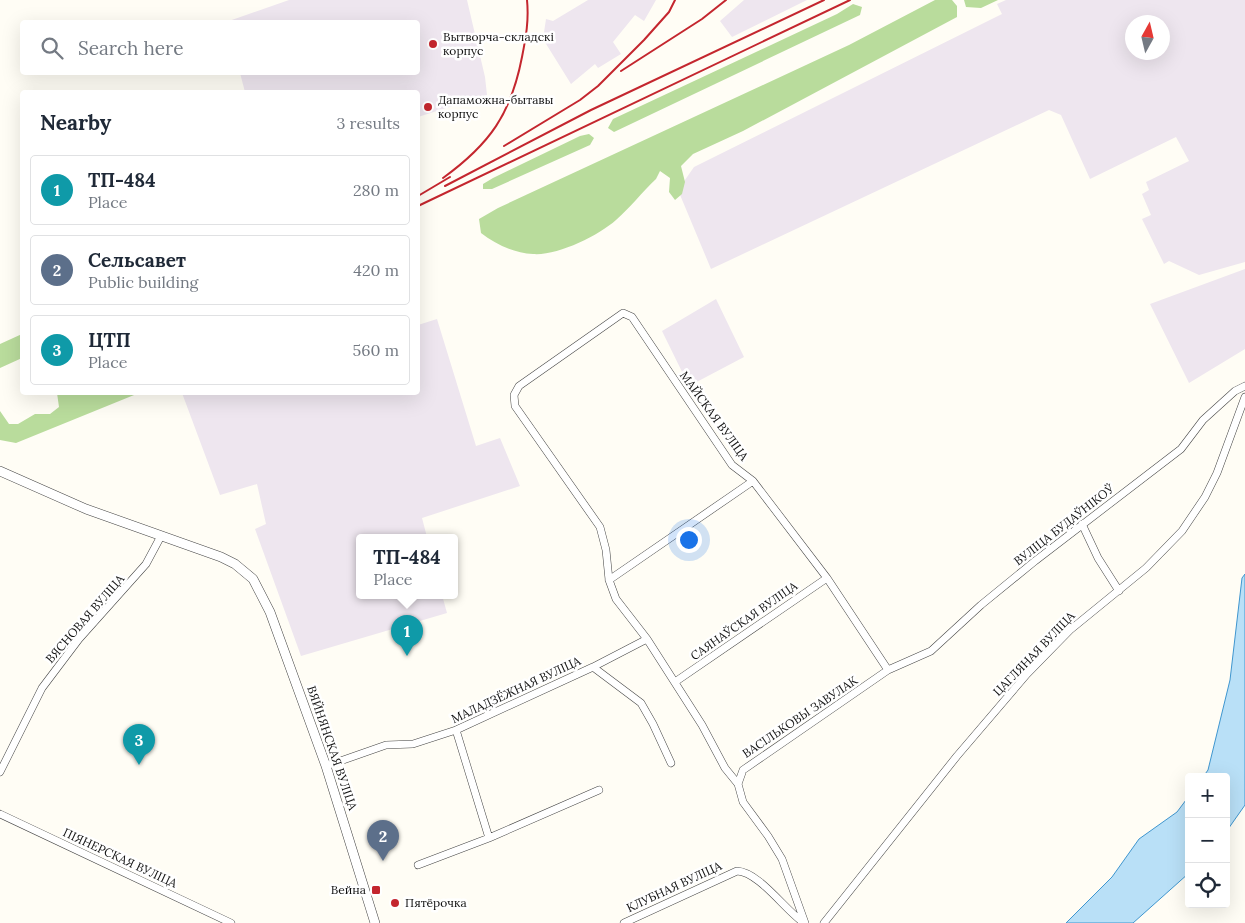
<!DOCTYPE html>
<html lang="en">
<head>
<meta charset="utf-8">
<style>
	:root { --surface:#fff; --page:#f2f2f3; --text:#1f2937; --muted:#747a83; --line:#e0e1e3; --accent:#db2777 }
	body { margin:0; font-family:Lora,serif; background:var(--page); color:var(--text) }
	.controls { position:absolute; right:15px; bottom:15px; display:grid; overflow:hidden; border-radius:5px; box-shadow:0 5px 20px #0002 }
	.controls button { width:45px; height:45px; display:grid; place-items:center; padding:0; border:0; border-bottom:1px solid var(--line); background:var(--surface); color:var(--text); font:25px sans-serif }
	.compass { position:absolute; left:1125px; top:15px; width:45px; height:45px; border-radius:50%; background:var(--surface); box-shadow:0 5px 20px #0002; rotate:8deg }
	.you { position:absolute; left:688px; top:539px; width:18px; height:18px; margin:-12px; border:4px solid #fff; border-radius:50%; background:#1a73e8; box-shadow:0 0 0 8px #1a73e833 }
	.badge { display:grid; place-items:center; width:32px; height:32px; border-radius:50%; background:var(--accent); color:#fff; font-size:16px; font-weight:700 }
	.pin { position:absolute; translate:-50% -41px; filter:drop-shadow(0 1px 2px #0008) }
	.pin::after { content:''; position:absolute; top:26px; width:18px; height:15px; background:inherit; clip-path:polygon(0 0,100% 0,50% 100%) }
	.popup { position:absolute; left:356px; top:534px; width:102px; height:65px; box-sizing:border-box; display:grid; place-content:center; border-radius:5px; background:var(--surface); filter:drop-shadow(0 1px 4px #0005); font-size:16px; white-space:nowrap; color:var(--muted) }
	.popup b { font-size:19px; color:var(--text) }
	.popup::after { content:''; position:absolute; left:50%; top:100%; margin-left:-10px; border:10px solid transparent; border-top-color:var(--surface) }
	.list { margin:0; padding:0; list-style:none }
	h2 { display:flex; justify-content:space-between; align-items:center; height:65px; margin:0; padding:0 20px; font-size:21px }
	h2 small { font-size:16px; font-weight:400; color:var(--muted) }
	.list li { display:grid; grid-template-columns:32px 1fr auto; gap:15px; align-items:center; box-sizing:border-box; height:70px; margin:0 10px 10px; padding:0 10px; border:1px solid var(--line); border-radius:5px }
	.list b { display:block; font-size:19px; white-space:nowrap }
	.list p { margin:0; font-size:16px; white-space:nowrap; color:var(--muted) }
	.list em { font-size:16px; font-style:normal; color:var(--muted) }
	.icon { flex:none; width:28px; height:28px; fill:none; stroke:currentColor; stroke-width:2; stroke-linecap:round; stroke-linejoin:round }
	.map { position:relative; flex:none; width:1245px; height:923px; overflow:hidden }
	.search { position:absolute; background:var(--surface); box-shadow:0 5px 20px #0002; left:20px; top:20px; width:400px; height:55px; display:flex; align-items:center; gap:12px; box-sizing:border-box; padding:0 18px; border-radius:5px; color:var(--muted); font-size:19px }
	.panel { position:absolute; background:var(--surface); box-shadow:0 5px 20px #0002; left:20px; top:90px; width:400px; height:305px; border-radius:5px }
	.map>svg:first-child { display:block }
	.industrial { fill:#eee6ef; fill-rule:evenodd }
	.forest { fill:#b9dc9c }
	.water { fill:#b9e0f7; stroke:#3f96cf }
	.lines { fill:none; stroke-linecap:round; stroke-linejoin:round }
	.minor-casing { stroke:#444; stroke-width:8 }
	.tertiary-casing { stroke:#444; stroke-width:10 }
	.minor { stroke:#fff; stroke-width:7 }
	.tertiary { stroke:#fff; stroke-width:9 }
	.rail { stroke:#c4262e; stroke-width:2 }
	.poi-dot { fill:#c4262e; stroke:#fff; stroke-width:2 }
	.labels { text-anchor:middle; stroke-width:5; stroke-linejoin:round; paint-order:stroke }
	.poi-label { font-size:12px; fill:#111; stroke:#fff; text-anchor:start }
	.street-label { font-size:12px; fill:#111; stroke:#fff }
</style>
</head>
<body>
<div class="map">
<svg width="1245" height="923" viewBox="0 0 1245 923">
	<rect width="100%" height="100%" fill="#fffdf5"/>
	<path class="industrial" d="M 289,0 L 467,0 L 485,77 L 487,95 L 418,117 L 418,92 L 245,92 L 240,73 L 418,72 L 418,22 L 226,22 Z
		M 588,0 L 656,0 L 644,21 L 635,15 L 613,42 L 621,54 L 598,68 L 595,64 L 571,84 L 543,39 L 546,19 L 553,21 Z
		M 744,0 L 807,0 L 732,37 L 720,21 Z
		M 1006,0 L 1245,0 L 1245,262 L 1199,275 L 1169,261 L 1164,264 L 1142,219 L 1151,215 L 1142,194 L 1149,190 L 1146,182 L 1189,161 L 1176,137 L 1090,179 L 1061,115 L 1049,110 L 711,269 L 678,190 L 694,167 L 1002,14 L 997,4 ZM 1132,22 L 1162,22 L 1162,52 L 1132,52 Z
		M 1245,269 L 1245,349 L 1189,383 L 1150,304 Z
		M 716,299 L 744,357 L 689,386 L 662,331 Z
		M 437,319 L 476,446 L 500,438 L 520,486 L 422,518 L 427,537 L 360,537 L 360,595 L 442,595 L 447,613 L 301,656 L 255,529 L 266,524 L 257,484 L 220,495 L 182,393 L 418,392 L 418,325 Z"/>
	<path class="forest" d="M 935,0 L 952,0 L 957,6 L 957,17 L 743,131 L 693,154 L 681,166 L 685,182 L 682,194 L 675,200 L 669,192 L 670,178 L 660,171 L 656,179 C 642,192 630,208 616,220 C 598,236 557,256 533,254 C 514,253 495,244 481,233 L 479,219 L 498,208 L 849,45 Z
		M 964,0 L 998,0 L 981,8 L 966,7 Z
		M 853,4 L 862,7 L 860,15 L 614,132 L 608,128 L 613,119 L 837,14 Z
		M 589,134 L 594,138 L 590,145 L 492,189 L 483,189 L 483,184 L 493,178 L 580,136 Z
		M 22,334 L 22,358 L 0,368 L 0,344 Z
		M 57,393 L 139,393 L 16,443 L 0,440 L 0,411 L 9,424 L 18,424 L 35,414 L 50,414 L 59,407 Z"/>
	<path class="water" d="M 1245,574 L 1245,805 L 1226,832 L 1226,777 L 1203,777 L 1208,770 L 1230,680 L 1242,578 Z
		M 1189,796 L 1189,873 L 1133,923 L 1066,923 L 1112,877 L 1139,839 L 1177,812 Z"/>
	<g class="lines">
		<defs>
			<path id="minor" d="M 1082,524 L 1098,558 L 1119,591
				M 609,580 L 753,481
				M 593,667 L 647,639
				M 675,682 L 827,578
				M 456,730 L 489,838
				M 326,766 L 386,745 L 413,744 L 456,730 L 593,667 L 641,703 L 653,724 L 671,763
				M 0,772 L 42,688 L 79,639 L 146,564 L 161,536
				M 738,784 L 725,768 L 702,725 L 647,639 L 616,599 L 609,580 L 606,550 L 600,527 L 515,406 L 514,395 L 519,386 L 623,313 L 632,317 L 732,465 L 753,481 L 827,578 L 888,670
				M 0,814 L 231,923
				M 418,865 L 489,838 L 599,790
				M 624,923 L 737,871 C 759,872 784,909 804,923
				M 805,923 L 782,859 L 768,836 L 743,802 L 738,784 L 743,770 L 888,670 L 931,651 L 981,605 L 1035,561 L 1181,449 L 1203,420 L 1235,391 L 1245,386
				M 824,923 L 957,756 L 1027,674 L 1070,630 L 1146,568 L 1182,531 L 1205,497 L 1217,473 L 1245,397"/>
			<path id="tertiary" d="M 0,471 L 86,509 L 221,557 L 235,564 L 253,579 L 270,612 L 326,766 L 375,923"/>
		</defs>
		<use href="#minor" class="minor-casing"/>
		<use href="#tertiary" class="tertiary-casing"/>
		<use href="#minor" class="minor"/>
		<use href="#tertiary" class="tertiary"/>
		<path class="rail" d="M 621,71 L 702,19 L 726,0
			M 504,146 L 580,100 L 598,86 L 644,40 L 669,12 L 675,0
			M 443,178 C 490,144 511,114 522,57 C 526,37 529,20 527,0
			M 445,186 L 591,110 L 824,0
			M 418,196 L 450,177
			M 418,206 L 850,0"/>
	</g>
	<g class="poi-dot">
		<circle cx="433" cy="44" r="5"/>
		<circle cx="428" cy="107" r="5"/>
		<rect x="371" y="885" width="10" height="10" rx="2.5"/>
		<circle cx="395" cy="903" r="5"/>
	</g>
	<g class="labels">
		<g class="poi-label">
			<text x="443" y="41">Вытворча-складскі<tspan x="443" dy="14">корпус</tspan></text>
			<text x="438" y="104">Дапаможна-бытавы<tspan x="438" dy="14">корпус</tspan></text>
			<text x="366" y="894" text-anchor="end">Вейна</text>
			<text x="405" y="907">Пятёрочка</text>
		</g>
		<g class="street-label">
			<text transform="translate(714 416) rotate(54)" y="4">МАЙСКАЯ ВУЛІЦА</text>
			<text transform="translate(1064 525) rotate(-38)" y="4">ВУЛІЦА БУДАЎНІКОЎ</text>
			<text transform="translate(85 619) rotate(-49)" y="4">ВЯСНОВАЯ ВУЛІЦА</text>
			<text transform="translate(744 621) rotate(-35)" y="4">САЯНАЎСКАЯ ВУЛІЦА</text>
			<text transform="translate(1034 654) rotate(-46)" y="4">ЦАГЛЯНАЯ ВУЛІЦА</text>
			<text transform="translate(516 690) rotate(-25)" y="4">МАЛАДЗЁЖНАЯ ВУЛІЦА</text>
			<text transform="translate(800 717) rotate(-34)" y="4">ВАСІЛЬКОВЫ ЗАВУЛАК</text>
			<text transform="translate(332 748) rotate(71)" y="4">ВЯЙНЯНСКАЯ ВУЛІЦА</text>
			<text transform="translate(120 858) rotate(25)" y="4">ПІЯНЕРСКАЯ ВУЛІЦА</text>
			<text transform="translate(674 887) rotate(-25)" y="4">КЛУБНАЯ ВУЛІЦА</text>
		</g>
	</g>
</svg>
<div class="controls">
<button>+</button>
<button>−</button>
<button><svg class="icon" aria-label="locate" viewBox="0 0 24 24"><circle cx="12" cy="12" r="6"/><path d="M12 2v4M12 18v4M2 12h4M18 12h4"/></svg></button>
</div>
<svg class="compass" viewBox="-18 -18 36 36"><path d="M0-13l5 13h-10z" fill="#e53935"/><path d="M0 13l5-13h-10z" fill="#747a83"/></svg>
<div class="you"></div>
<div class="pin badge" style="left:407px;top:656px;background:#0f9aa8">1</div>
<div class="popup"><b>ТП-484</b>Place</div>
<div class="pin badge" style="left:383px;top:861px;background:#5c6f8a">2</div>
<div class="pin badge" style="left:139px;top:765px;background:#0f9aa8">3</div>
<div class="search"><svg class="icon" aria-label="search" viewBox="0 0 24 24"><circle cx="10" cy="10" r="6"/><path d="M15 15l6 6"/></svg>Search here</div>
<section class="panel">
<h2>Nearby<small>3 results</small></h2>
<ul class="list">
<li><span class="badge" style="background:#0f9aa8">1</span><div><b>ТП-484</b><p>Place</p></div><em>280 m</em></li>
<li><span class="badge" style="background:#5c6f8a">2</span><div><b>Сельсавет</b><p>Public building</p></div><em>420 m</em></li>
<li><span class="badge" style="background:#0f9aa8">3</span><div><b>ЦТП</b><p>Place</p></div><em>560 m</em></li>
</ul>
</section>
</div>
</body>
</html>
